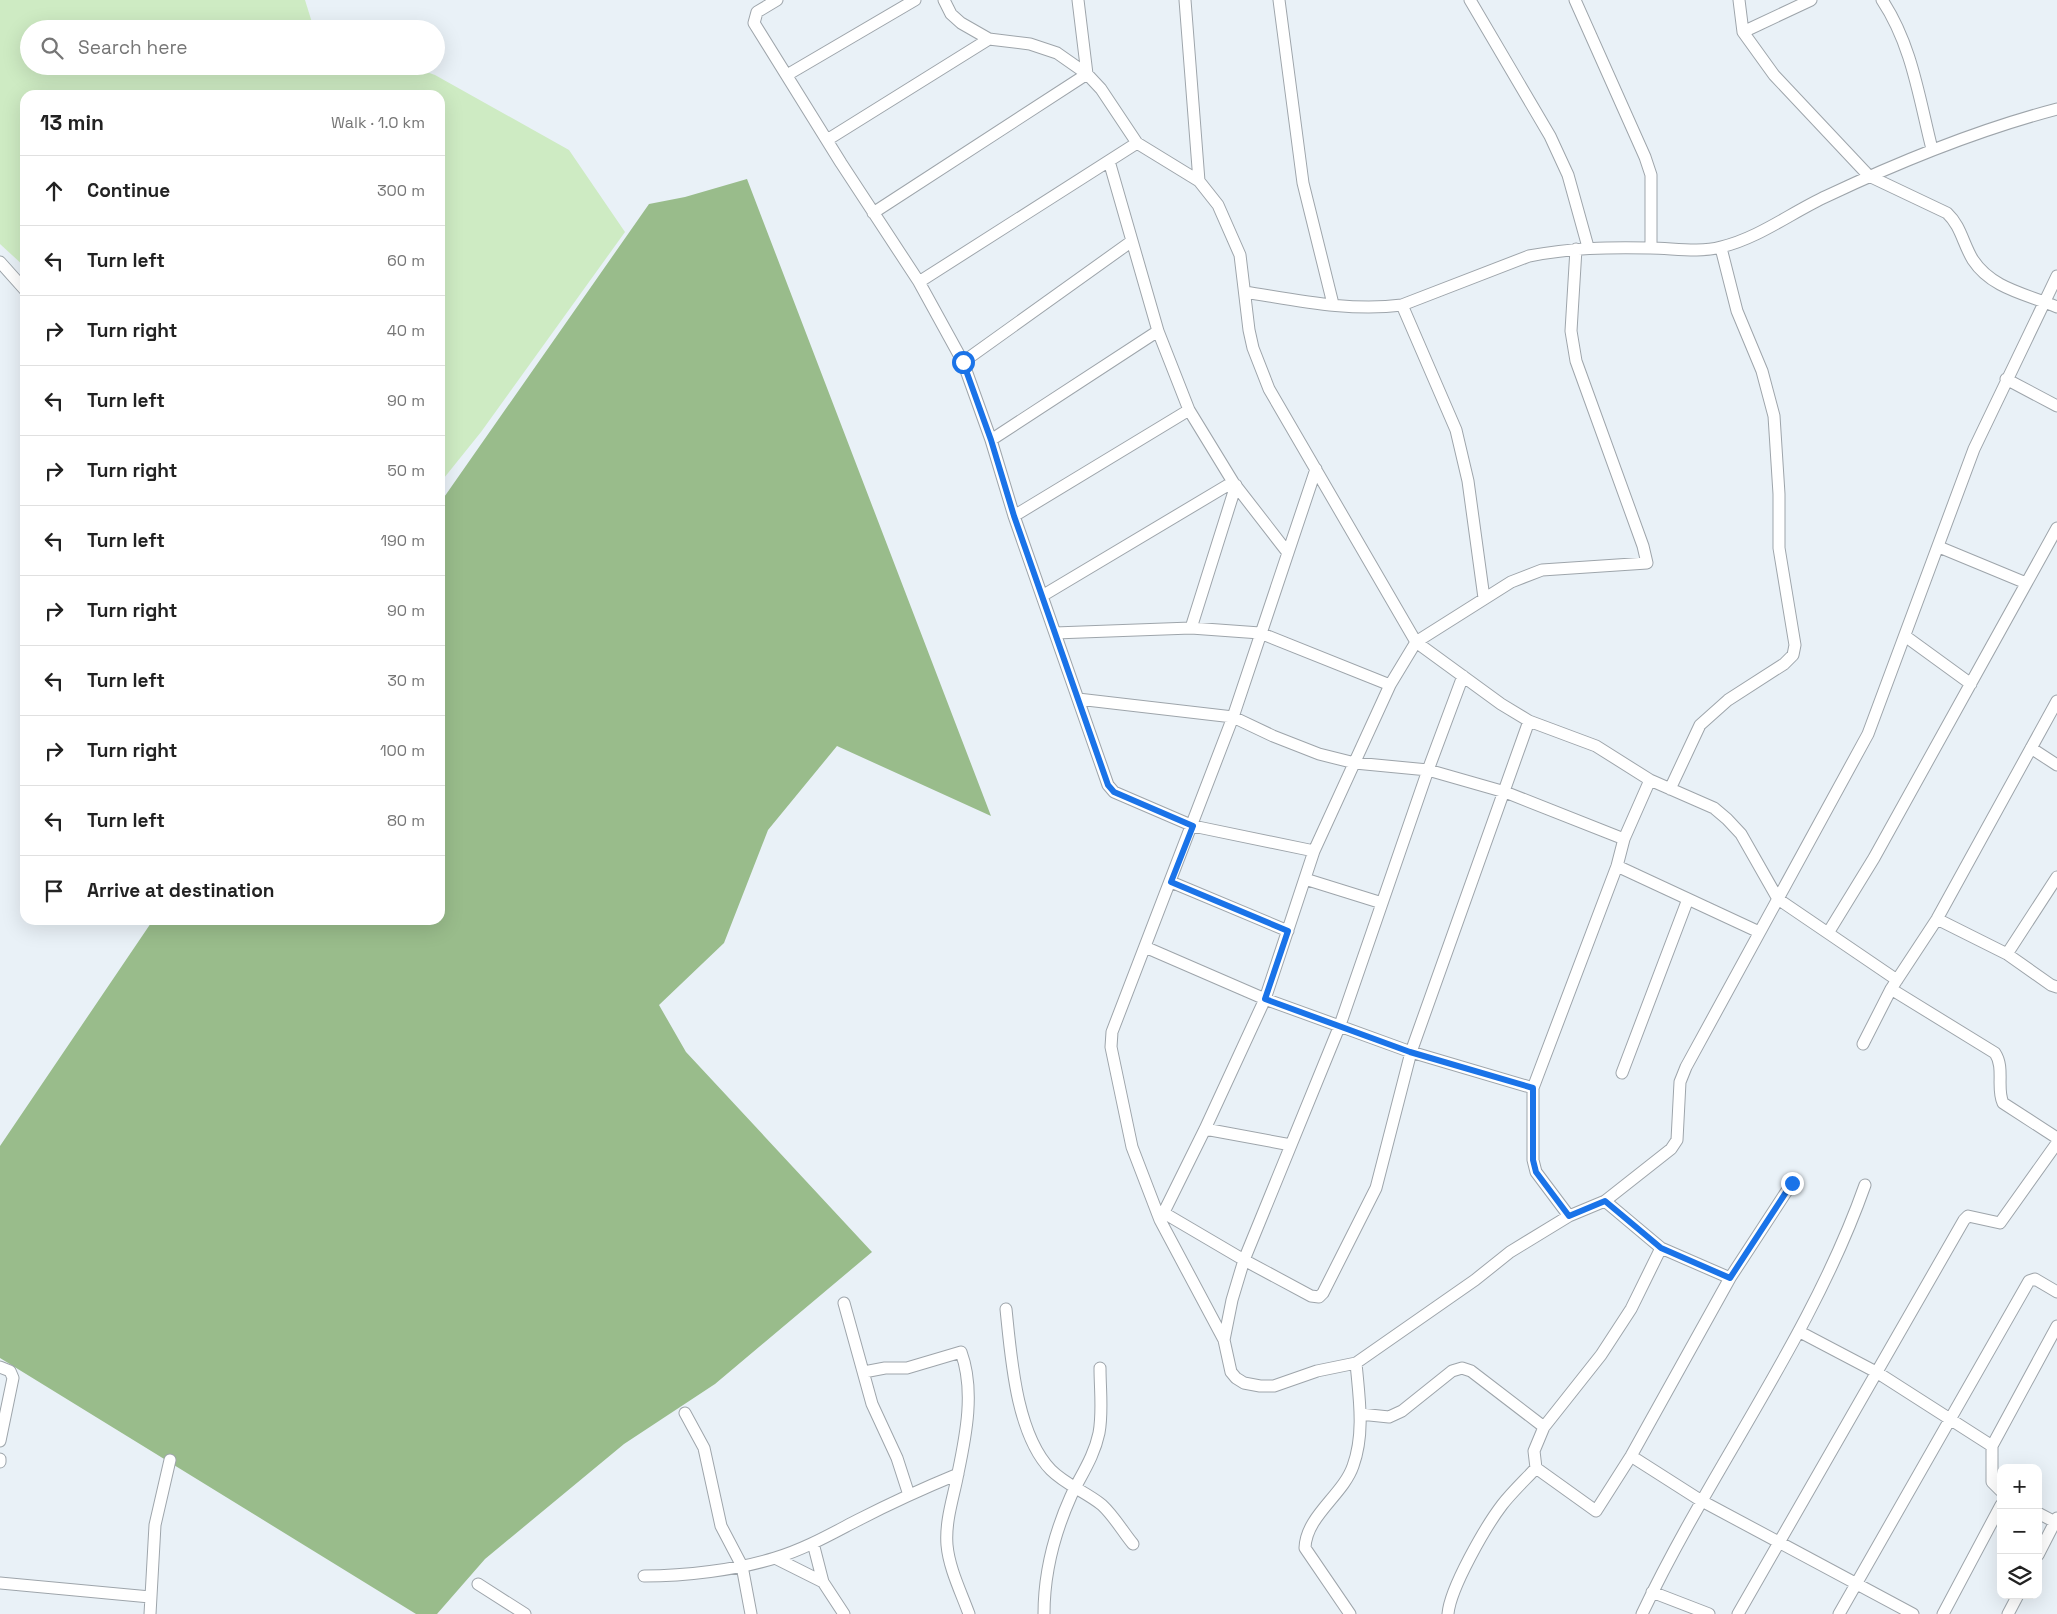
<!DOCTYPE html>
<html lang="en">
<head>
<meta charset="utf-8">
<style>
	:root { --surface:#fff; --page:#f6f6f6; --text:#222; --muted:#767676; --line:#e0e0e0 }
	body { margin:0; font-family:"Space Grotesk",sans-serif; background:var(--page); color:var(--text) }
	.controls { position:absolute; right:15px; bottom:15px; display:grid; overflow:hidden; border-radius:10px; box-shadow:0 5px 20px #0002 }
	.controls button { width:45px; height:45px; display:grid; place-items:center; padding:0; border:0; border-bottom:1px solid var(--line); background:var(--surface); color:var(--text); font:25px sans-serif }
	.stop { position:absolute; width:15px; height:15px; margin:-11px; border:4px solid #1a73e8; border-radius:50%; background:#fff }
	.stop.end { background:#1a73e8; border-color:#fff; box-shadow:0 1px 5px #0008 }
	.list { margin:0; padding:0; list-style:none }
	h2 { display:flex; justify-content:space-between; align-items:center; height:65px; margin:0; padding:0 20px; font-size:21px }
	h2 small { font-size:16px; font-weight:400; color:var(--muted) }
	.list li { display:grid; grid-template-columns:32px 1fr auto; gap:15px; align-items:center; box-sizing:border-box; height:70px; padding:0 20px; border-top:1px solid var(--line) }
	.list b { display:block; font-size:19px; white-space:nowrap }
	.list em { font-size:16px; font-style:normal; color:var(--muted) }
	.icon { flex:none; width:28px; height:28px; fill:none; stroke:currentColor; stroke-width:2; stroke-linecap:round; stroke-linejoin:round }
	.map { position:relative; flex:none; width:2057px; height:1614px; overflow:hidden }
	.search { position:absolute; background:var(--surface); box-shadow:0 5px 20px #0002; left:20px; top:20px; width:425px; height:55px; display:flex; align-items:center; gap:12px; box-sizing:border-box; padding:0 18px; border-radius:28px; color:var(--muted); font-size:19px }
	.panel { position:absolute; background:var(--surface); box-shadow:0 5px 20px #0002; left:20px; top:90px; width:425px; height:835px; border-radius:15px }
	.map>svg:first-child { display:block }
	.green { fill:#ceebc3 }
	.forest { fill:#99bc8b }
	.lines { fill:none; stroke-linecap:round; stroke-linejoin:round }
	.minor-casing { stroke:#9ea5ab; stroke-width:13 }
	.minor { stroke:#fff; stroke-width:11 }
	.route { stroke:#1a73e8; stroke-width:6 }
</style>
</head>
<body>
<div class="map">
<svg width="2057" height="1614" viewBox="0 0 2057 1614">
	<rect width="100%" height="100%" fill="#e9f1f7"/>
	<path class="green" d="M 0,0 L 305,0 L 314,29 L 29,29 L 29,66 L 410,66 L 435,75 L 569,150 L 625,232 L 481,432 L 440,483 L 440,95 L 25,95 L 25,267 L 0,244 Z"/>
	<path class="forest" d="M 747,179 L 991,816 L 837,746 L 768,830 L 724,943 L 659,1005 L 686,1052 L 872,1252 L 715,1384 L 624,1444 L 485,1559 L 437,1614 L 416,1614 L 0,1358 L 0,1146 L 153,920 L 440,920 L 440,503 L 649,204 L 685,197 Z"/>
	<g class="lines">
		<defs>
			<path id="minor" d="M 777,0 L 757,12 L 754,23 L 841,163 L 919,282 L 963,362 L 991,440 L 1014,516 L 1108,785 L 1114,792 L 1193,826 L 1314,851
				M 944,0 L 951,14 L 961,23 L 989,39 L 1030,44 L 1057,53 L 1087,74 L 1101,89 L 1137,143 L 1199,181 L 1218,205 L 1240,255 L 1249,330 L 1253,348 L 1269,389 L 1416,642 L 1501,704 L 1529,721 L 1596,746 L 1650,780 L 1714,808 L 1727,819 L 1741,834 L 1778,899 L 1897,980
				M 1185,0 L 1199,181
				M 1279,0 L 1303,183 L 1333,304
				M 1470,0 L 1550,136 L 1568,175 L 1588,247
				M 1575,0 L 1645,157 L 1651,175 L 1651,248
				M 1739,0 L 1743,32 L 1774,75 L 1869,176 L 1947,213 C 1961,226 1963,244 1973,260 C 1992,289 2027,294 2057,307
				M 1882,0 C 1912,45 1919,98 1932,149
				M 1743,32 L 1811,0
				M 787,75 L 915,0
				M 827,140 L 989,39
				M 1109,161 L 1158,331 L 1189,410 L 1233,482 L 1288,553
				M 873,213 L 1087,74 L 1078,0
				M 0,262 L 25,290
				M 919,282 L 1137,143
				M 1245,292 C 1296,300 1350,312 1402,305 L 1529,256 C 1572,248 1606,247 1650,248 C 1672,248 1699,253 1721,247 C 1759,238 1792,212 1827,196 C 1901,161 1977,130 2057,109
				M 1402,305 L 1456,430 L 1468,481 L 1484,598
				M 963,362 L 1132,241
				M 2006,379 L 2057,406
				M 991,440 L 1158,331
				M 1316,469 L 1233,717 L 1112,1032 L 1111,1047 L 1132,1147 L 1160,1220 L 1224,1340 L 1231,1372 L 1236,1378 L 1244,1383 L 1260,1386 L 1274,1386 L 1317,1371 L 1356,1363 L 1475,1280 L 1510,1252 L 1569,1216 L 1605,1201 L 1671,1149 L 1677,1140 L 1680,1082 L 1686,1067 L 1868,734 L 1974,449 L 2057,276
				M 1014,516 L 1189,410
				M 1939,547 L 2026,583
				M 1042,596 L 1233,482
				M 1191,628 L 1260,633 L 1390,685
				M 1055,633 L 1191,628 L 1236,485
				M 1905,636 L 1971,684
				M 1078,699 L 1233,717 L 1273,736 L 1319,754 L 1355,763 L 1428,770 L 1505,792 L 1624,839
				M 2031,748 L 2057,765
				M 1670,789 L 1700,725 L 1728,700 L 1784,664 L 1793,655 L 1795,645 L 1779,548 L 1779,494 L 1774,416 L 1762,371 L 1737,311 L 1721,248
				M 1617,866 L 1759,932
				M 1305,879 L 1382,903
				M 1171,882 L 1288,931
				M 1937,919 L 2007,954 L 2057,877
				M 1828,933 L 1874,858 L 2057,528
				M 1145,947 L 1265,999 L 1411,1052 L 1533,1088
				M 2007,954 L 2051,985 L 2057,987
				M 1891,989 L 1995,1053 C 2005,1068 1996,1088 2003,1103 L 2057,1138
				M 1863,1044 L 1891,989 L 1937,919 L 2057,701
				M 1622,1073 L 1688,899
				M 1205,1129 L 1291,1145
				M 1605,1201 L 1661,1248 L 1730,1278
				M 1164,1213 L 1244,1260 L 1311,1296 L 1319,1297 L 1323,1293 L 1376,1188 L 1411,1052 L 1529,721
				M 1569,1216 L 1536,1172 L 1533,1160 L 1533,1088 L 1617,866 L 1624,839 L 1650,780
				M 1160,1220 L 1205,1129 L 1265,999 L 1314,851 L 1390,685 L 1416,642 L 1511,582 L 1542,570 L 1647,563 L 1643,546 L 1576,361 L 1571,331 L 1576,249
				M 1661,1248 L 1631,1309 L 1601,1355 L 1544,1427 L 1534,1451 L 1536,1468 L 1596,1511 L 1631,1456 L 1730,1278 L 1792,1183
				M 844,1303 L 872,1404 L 897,1458 L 909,1495
				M 1006,1309 C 1011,1357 1016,1434 1051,1470 C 1066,1485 1086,1492 1102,1505 C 1114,1516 1123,1532 1133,1544
				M 1800,1332 L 1878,1373 L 1992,1446 L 1992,1482 L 2001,1491
				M 1224,1340 L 1232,1300 L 1244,1260 L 1340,1025 L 1428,770 L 1463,676
				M 0,1367 L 10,1371 L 13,1378 L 0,1441
				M 864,1372 L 885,1368 L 907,1368 L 961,1352 C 975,1390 966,1435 958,1473 C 954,1496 945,1520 947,1545 C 949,1568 961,1592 969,1614
				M 685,1413 L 704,1448 L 721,1526 L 742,1566 L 751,1614
				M 1360,1414 L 1389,1417 L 1402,1411 L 1452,1371 L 1462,1368 L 1471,1371 L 1544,1427
				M 1992,1446 L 2057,1326
				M 1631,1456 L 1700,1500 L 1913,1614
				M 0,1459 L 0,1462
				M 2038,1513 L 2057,1523
				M 813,1543 L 823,1582
				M 2038,1555 L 2057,1518
				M 775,1558 L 823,1582 L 844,1614
				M 644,1576 C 685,1576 736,1570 775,1558 C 805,1549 831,1534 858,1520 C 891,1503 924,1488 958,1474
				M 0,1583 L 150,1597
				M 478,1584 L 525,1614
				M 1652,1592 L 1709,1614
				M 150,1614 L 155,1525 L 170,1460
				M 1044,1614 C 1044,1572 1054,1534 1071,1496 C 1081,1475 1094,1457 1099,1433 C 1103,1412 1100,1390 1100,1368
				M 1350,1614 L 1305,1548 C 1306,1516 1343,1495 1353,1466 C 1365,1433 1359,1397 1356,1363
				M 1448,1614 C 1450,1588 1486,1526 1502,1505 C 1512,1492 1525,1480 1536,1468
				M 1642,1614 C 1711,1468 1811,1338 1865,1185
				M 1738,1614 L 1964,1220 L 1968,1216 L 2000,1223 L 2057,1143
				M 1839,1614 L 2029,1281 L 2035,1279 L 2057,1292
				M 1943,1614 L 2001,1505
				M 2008,1614 L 2018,1595"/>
		</defs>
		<use href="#minor" class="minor-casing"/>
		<use href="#minor" class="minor"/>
	</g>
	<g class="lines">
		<path class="route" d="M 963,362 L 991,440 L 1014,516 L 1108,785 L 1114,792 L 1193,826 L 1171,882 L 1288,931 L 1265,999 L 1410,1052 L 1533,1088 L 1533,1160 L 1536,1172 L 1569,1216 L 1605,1201 L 1661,1248 L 1730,1278 L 1792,1183"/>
	</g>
</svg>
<div class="controls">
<button>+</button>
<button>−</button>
<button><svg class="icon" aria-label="layers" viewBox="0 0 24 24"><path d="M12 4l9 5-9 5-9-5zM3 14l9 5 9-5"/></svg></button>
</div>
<div class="stop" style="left:963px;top:362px"></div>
<div class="stop end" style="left:1792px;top:1183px"></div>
<div class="search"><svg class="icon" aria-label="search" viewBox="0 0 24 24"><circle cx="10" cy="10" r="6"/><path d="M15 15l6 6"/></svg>Search here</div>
<section class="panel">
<h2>13 min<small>Walk · 1.0 km</small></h2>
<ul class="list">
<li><svg class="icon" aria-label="ahead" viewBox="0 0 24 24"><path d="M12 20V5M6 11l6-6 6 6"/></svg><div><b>Continue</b></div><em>300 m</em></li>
<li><svg class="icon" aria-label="left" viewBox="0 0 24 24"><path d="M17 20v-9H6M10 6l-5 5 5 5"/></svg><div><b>Turn left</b></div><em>60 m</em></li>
<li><svg class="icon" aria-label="right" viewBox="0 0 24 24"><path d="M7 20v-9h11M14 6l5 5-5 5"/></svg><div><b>Turn right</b></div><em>40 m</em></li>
<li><svg class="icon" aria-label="left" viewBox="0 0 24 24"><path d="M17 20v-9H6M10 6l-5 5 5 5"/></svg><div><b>Turn left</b></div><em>90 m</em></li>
<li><svg class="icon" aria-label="right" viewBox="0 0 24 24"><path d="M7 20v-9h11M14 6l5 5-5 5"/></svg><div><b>Turn right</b></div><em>50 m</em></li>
<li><svg class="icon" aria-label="left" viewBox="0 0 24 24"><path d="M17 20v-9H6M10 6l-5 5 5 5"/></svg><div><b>Turn left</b></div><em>190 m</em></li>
<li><svg class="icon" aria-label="right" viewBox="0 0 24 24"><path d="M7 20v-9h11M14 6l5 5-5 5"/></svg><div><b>Turn right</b></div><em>90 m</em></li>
<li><svg class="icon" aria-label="left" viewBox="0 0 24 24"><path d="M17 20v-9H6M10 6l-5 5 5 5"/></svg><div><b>Turn left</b></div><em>30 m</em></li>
<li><svg class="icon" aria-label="right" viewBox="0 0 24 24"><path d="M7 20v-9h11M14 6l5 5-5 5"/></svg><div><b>Turn right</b></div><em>100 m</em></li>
<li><svg class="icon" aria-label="left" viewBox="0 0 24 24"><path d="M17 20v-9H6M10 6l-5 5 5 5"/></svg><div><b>Turn left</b></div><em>80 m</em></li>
<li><svg class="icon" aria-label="arrive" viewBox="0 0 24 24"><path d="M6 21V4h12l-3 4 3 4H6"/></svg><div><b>Arrive at destination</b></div></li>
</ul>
</section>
</div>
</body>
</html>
